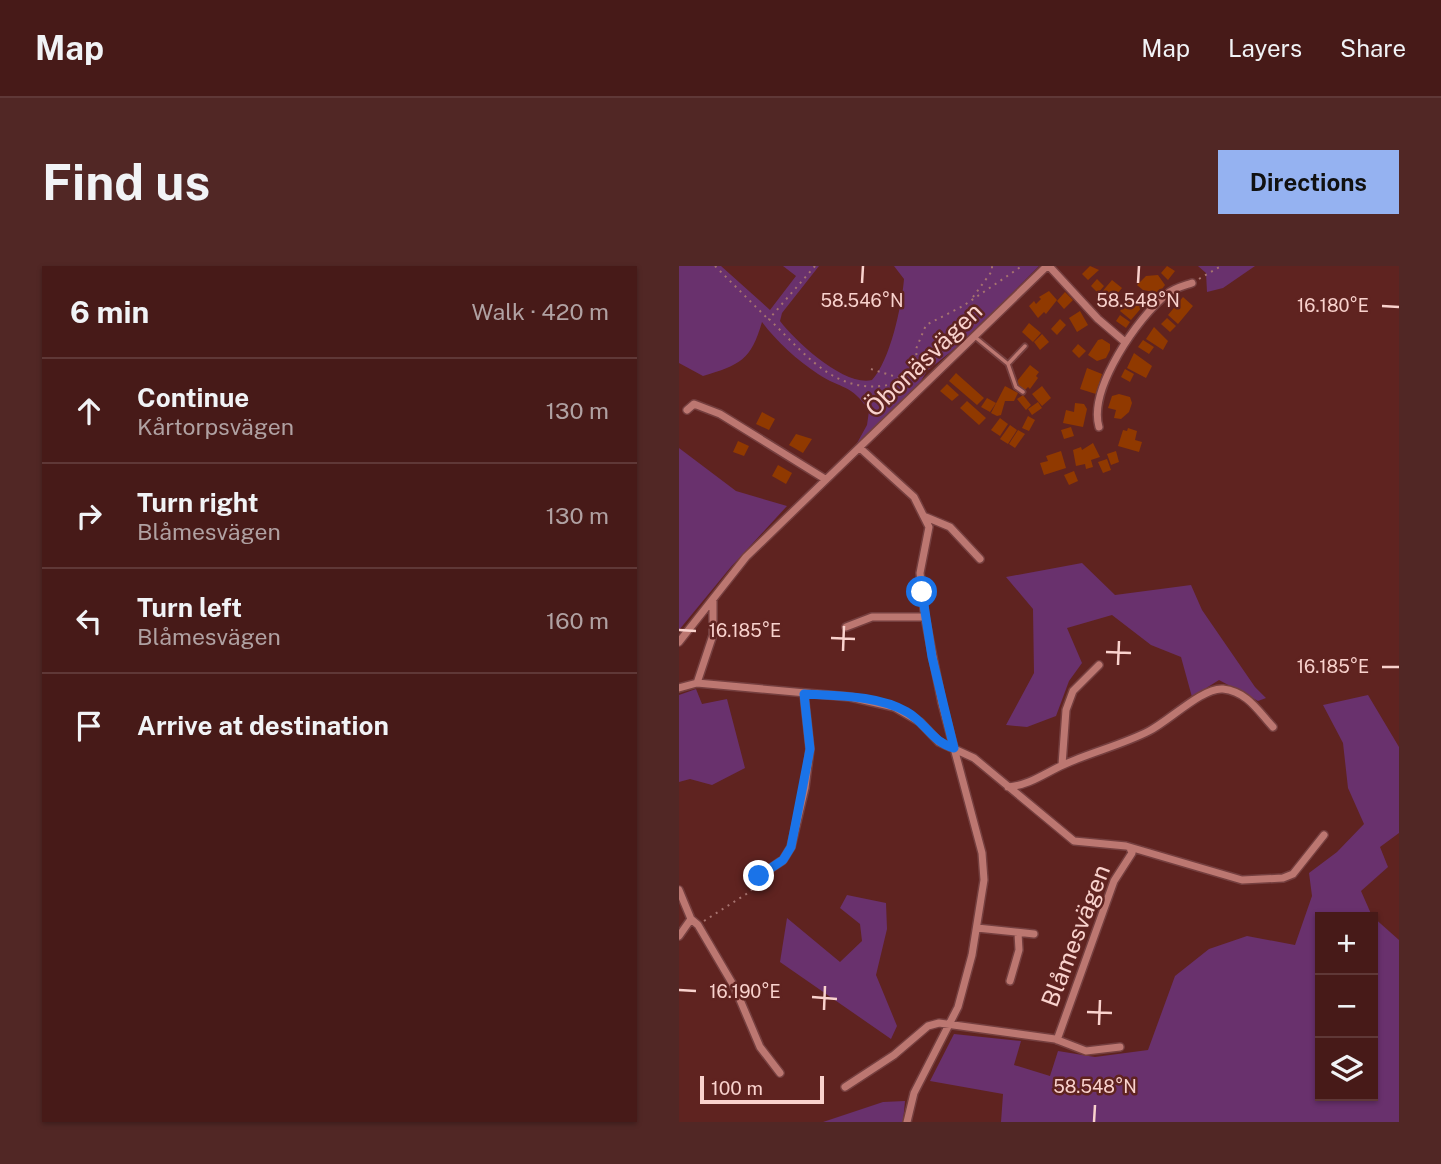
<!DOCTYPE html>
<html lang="en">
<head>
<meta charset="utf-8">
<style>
	:root { --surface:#471a18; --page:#512725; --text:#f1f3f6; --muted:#b0a1a2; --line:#5f3837; --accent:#95b2f1 }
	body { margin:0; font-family:"Public Sans",sans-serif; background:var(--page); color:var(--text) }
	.controls { position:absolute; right:21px; bottom:21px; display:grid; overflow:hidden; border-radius:0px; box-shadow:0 2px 5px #0004 }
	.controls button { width:63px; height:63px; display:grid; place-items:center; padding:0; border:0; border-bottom:2px solid var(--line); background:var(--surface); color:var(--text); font:35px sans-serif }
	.scale { position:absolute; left:21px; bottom:18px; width:124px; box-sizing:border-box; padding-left:7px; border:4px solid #f9d2cd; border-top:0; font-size:19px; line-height:24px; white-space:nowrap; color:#f9d2cd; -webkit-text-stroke:5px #5f2320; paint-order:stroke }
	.stop { position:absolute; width:21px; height:21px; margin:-16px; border:5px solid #1a73e8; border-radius:50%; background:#fff }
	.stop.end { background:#1a73e8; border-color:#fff; box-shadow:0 2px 7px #0008 }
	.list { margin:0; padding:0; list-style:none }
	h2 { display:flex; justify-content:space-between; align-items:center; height:91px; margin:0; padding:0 28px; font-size:30px }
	h2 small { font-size:23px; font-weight:400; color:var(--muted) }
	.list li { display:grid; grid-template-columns:46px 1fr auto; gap:21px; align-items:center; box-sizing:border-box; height:105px; padding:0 28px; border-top:2px solid var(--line) }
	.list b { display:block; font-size:26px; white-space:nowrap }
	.list p { margin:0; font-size:23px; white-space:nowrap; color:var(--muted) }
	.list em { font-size:23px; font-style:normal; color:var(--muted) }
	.icon { flex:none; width:38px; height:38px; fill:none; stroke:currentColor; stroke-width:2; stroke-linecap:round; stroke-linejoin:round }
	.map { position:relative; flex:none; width:720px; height:856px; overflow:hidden; border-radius:0px }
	header { display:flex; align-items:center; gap:42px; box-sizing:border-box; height:98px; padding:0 35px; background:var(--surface); border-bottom:2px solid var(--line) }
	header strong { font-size:33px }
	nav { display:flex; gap:38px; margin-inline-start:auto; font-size:24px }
	.intro { display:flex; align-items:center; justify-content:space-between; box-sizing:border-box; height:168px; padding:0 42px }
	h1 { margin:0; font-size:49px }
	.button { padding:18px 32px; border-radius:0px; background:var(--accent); color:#111; font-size:24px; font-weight:700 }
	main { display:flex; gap:42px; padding:0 42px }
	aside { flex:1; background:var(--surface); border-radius:0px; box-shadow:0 2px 5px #0004 }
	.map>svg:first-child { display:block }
	.green { fill:#69316d; fill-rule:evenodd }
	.building { fill:#903900 }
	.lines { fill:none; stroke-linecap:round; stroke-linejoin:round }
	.service-casing { stroke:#753f3f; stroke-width:7 }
	.minor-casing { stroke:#753f3f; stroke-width:10 }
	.path { stroke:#a6736f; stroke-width:2; stroke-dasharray:2 5; stroke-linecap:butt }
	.service { stroke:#bc7771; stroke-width:3.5 }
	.minor { stroke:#bc7771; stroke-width:7 }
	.route { stroke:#1a73e8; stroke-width:9 }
	.ticks { fill:none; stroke:#f9d2cd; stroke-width:2.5 }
	.labels { text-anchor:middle; stroke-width:5; stroke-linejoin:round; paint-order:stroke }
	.street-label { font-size:24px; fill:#f9d2cd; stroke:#5f2320 }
	.ticks-label { font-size:18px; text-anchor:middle; fill:#f9d2cd; stroke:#5f2320; stroke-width:5; stroke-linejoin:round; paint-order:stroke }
</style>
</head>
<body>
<header>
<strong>Map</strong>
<nav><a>Map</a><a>Layers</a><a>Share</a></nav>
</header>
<div class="intro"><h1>Find us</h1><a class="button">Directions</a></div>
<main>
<aside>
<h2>6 min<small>Walk · 420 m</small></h2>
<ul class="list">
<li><svg class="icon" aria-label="ahead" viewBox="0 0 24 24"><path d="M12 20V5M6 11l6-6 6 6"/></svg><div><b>Continue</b><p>Kårtorpsvägen</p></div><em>130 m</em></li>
<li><svg class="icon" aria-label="right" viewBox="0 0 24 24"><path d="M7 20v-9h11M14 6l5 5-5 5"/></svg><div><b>Turn right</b><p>Blåmesvägen</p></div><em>130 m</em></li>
<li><svg class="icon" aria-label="left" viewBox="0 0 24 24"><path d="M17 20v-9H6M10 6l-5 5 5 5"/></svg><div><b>Turn left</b><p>Blåmesvägen</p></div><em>160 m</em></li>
<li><svg class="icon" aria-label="arrive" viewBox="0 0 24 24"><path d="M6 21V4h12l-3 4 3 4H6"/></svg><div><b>Arrive at destination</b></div></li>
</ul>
</aside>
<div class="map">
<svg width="720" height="856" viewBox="0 0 720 856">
	<rect width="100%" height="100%" fill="#5f2320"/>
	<path class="green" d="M 0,0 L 42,0 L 91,44 L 117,10 L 104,0 L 140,0 L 103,47 L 101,55 C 117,76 166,121 193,114 C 211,95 223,39 225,13 L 215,0 L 360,0 L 289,72 L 248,105 L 239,120 L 177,179 L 188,159 L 190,145 C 172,117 163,124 139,108 C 118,94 98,76 83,56 C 72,94 61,99 24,110 L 0,97 Z
		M 519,0 L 576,0 L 544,22 L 528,26 L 527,7 Z
		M 0,182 L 57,225 L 108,240 L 51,302 L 0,364 Z
		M 403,297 L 436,329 L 512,319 L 523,344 L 576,421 L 587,432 L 579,435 L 540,414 L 513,431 L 502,391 L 472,379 L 433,349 L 388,362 L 403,397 L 390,415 L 377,450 L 348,461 L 327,459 L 355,407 L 354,343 L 327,311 Z
		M 17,423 L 23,438 L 48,433 L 66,502 L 33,519 L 11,513 L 0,516 L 0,429 Z
		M 689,429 L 720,481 L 720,567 L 701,581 L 709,601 L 682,625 L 693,650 L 720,674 L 720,856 L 322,856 L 324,828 L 251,815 L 275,768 L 342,775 L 335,799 L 371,810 L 379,785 L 416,791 L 469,784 L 496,710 L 530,683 L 568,670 L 616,679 L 633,630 L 630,607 L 658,586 L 685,558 L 669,522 L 664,477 L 644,439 ZM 641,651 L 694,651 L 694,830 L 641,830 Z
		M 168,629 L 207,637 L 208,663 L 197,709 L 218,760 L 212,773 L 101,696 L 108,652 L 161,696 L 183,675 L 181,658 L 161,642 Z
		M 226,835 L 224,856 L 144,856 L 204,836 Z"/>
	<path class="building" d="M 411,0 L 420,4 L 409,14 L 403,8 Z
		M 488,0 L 496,5 L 489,14 L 482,7 Z
		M 479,9 L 486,19 L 480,27 L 464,24 L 458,19 L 467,10 Z
		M 418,13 L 425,20 L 419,27 L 412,20 Z
		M 433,14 L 443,22 L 431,36 L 422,27 Z
		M 370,25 L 378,34 L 367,48 L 365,46 L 359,52 L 350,40 L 355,35 L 357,38 L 362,33 L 360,31 Z
		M 386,26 L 394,34 L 385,43 L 378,35 Z
		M 452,31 L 464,40 L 452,54 L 441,45 Z
		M 504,31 L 514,40 L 499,58 L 489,49 Z
		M 401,45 L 409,59 L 398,66 L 390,52 Z
		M 441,49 L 451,56 L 447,62 L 437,55 Z
		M 488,52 L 497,60 L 491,66 L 482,58 Z
		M 381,53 L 387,59 L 378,69 L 372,63 Z
		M 350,57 L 362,67 L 354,76 L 343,66 Z
		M 475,61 L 489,75 L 484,84 L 467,73 Z
		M 363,68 L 370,76 L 361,84 L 355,76 Z
		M 423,73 L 431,78 L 431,84 L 427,92 L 418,95 L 409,89 L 419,74 Z
		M 464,74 L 475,81 L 470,88 L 459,81 Z
		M 399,78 L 407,85 L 400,92 L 393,85 Z
		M 455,87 L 473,100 L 467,112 L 448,102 Z
		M 351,99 L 360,106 L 357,110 L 359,112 L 351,123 L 349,121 L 346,124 L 339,119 L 339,114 Z
		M 408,102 L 423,108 L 417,128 L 401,123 Z
		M 446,103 L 455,108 L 451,116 L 442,111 Z
		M 277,107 L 305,132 L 298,139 L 270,115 Z
		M 268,118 L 280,129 L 273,135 L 261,125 Z
		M 326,120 L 339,127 L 335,135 L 326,135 L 322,149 L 318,150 L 312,147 Z
		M 363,120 L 372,132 L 363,140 L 353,128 Z
		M 440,128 L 451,131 L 453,137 L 450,146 L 442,153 L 435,152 L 437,144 L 429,142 L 433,130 Z
		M 344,129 L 352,139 L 347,144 L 338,133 Z
		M 308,132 L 317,137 L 311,146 L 302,141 Z
		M 288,135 L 307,152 L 300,159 L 281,142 Z
		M 359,136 L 363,142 L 353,149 L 349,143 Z
		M 396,137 L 405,138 L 408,143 L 404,161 L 384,157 L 387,144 L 395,146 Z
		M 83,146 L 96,153 L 90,164 L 77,158 Z
		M 349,150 L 356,154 L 350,165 L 343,162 Z
		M 321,152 L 329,158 L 321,170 L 312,164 Z
		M 331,159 L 338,164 L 329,178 L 321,173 Z
		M 392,161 L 395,170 L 385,173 L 382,164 Z
		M 449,162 L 458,165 L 456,174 L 463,176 L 460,186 L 439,180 L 444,164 L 448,165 Z
		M 339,164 L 346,168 L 336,182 L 330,178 Z
		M 117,168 L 133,173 L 124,187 L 110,179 Z
		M 59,175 L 70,180 L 65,190 L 54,186 Z
		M 414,177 L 421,191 L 412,194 L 414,201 L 407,203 L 406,198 L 397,200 L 394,184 L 402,181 L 403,184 Z
		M 382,185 L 387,202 L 365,209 L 361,197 L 369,195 L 367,190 Z
		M 437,185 L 440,196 L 432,199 L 428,188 Z
		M 428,193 L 432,204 L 424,207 L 419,196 Z
		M 99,199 L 113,207 L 107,218 L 93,210 Z
		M 395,205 L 399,215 L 390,219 L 385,209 Z"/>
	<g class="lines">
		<defs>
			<path id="service" d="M 296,71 L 329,98 L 337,121 L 344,126
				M 329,98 L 346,80"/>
			<path id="minor" d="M 370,0 L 419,53 L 446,76
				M 8,144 L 15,138 L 41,148 L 146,213
				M 420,161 C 409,123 459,51 488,28 C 495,22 504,20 513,17
				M 181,182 L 235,231 L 250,261 L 241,307 L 246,351 L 263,437 L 303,587 L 305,614 L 293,689 L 279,741 L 235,827 L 228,856
				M 247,251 L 271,261 L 301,293
				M 34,335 L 34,369 L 18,417 L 171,431 L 215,441 L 241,456 L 260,476 L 295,492 L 395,575 L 447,580 L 563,614 L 604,612 L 614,608 L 645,569
				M 167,361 L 193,351 L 246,351
				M 0,376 L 67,291 L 368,0
				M 0,422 L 18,417
				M 383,499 L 387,444 L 394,425 L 420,399
				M 329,521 C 351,519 366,507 384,499 C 412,486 443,479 470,465 C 490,455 524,421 544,423 C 569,426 579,445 594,461
				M 80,610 L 104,594 L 112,581 L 126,522 L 131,483 L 125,428
				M 0,624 L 12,653 L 19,659 L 56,722 L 81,781 L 101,807
				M 298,662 L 355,668
				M 0,670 L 12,653
				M 331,715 L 340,684 L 339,667
				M 378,774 L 435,615 L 453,587 L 451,582
				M 166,821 L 215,789 L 249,760 L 260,757 L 376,773 L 407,785 L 441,781"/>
		</defs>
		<use href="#service" class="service-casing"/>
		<use href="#minor" class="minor-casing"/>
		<path class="path" d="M 36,0 L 89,53
			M 136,0 L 90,53 C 132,94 163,137 227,114
			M 520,13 L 542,0
			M 294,31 L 313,5 L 313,0
			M 192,103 L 227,114 L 238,111
			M 239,110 L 237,83 L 247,59 L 284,40 L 343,0
			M 25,655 L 72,625 L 76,617"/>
		<use href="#service" class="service"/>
		<use href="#minor" class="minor"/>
	</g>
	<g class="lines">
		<path class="route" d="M 80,610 L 104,594 L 112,581 L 131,483 L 125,428 C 157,430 199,429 228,446 C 246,456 254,477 275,482 L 253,391 L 243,326"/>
	</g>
	<path class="ticks" d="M 183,17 L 184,0M 459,17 L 460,0M 703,40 L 720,41M 0,364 L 17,365M 152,372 L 176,373M 164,385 L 165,360M 427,386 L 452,387M 439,399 L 440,375M 703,401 L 720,401M 0,724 L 17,725M 133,731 L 158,733M 145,744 L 146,720M 408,746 L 433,747M 420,759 L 421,734M 415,856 L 416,839"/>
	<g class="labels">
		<g class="street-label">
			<text transform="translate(245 94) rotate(-44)" y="8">Öbonäsvägen</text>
			<text transform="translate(397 670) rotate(-69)" y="8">Blåmesvägen</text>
		</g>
	</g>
	<g class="ticks-label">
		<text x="183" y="41">58.546°N</text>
		<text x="459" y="41">58.548°N</text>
		<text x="654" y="46">16.180°E</text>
		<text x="66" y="371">16.185°E</text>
		<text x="654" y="407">16.185°E</text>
		<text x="66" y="732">16.190°E</text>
		<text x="416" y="827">58.548°N</text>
	</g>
</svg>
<div class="controls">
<button>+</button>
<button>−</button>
<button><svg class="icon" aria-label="layers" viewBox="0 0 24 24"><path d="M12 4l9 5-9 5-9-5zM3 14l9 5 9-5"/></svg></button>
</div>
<div class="scale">100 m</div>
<div class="stop" style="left:243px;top:326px"></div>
<div class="stop end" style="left:80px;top:610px"></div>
</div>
</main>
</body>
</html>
